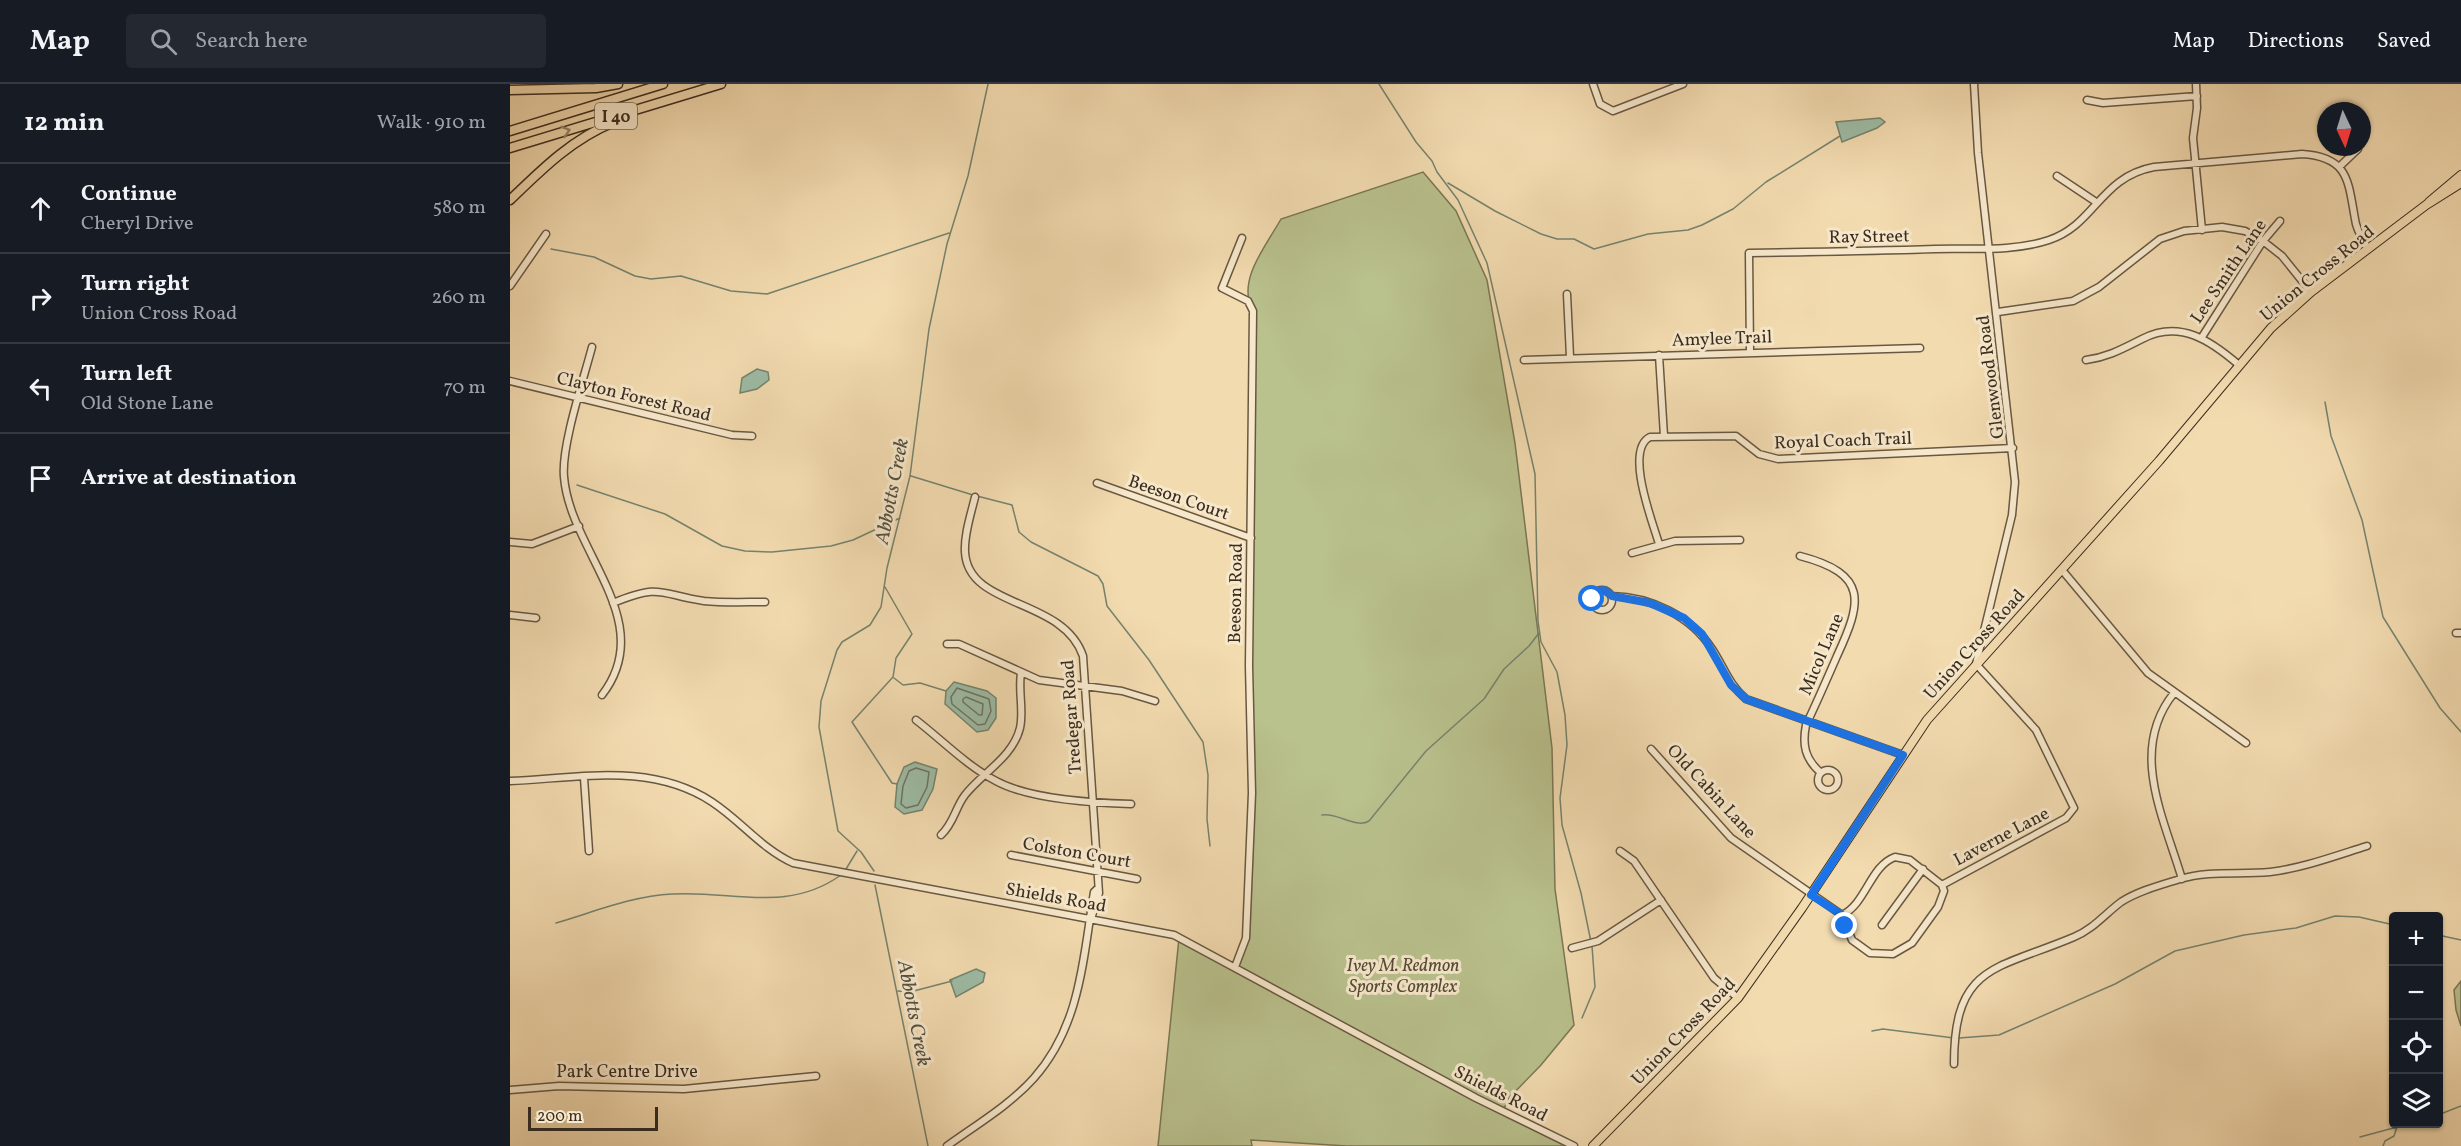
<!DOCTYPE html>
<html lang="en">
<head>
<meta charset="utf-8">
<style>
	:root { --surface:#171b24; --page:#242831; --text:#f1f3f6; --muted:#9ea1a6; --line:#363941 }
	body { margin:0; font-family:Vollkorn,serif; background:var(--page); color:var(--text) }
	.controls { position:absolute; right:18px; bottom:18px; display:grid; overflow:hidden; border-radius:6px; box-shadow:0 2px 4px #0004 }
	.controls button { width:54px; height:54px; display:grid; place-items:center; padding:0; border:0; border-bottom:2px solid var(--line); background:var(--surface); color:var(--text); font:30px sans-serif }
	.compass { position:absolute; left:1807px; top:18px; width:54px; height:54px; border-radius:50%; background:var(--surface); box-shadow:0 2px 4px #0004; rotate:176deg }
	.scale { position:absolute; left:18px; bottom:15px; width:130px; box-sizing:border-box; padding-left:6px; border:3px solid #3a2d1e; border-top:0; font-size:16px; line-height:21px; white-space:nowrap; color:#3a2d1e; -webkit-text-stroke:4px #f7e8cc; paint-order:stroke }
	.stop { position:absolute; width:18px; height:18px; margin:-14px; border:4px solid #1a73e8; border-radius:50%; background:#fff }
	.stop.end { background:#1a73e8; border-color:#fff; box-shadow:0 2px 6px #0008 }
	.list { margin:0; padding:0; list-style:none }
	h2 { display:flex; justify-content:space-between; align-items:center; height:78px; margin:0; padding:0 24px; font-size:26px }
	h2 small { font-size:20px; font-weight:400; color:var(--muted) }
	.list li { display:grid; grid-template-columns:39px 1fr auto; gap:18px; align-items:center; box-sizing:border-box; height:90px; padding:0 24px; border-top:2px solid var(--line) }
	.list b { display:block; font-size:22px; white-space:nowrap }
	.list p { margin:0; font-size:20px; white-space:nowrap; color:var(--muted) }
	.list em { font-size:20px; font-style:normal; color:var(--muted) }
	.icon { flex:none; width:33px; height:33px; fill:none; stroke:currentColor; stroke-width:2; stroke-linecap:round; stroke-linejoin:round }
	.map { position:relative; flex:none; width:1951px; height:1062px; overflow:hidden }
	header { display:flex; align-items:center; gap:36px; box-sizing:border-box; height:84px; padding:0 30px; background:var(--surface); border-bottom:2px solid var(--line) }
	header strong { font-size:28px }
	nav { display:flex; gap:33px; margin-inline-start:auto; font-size:21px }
	.search { width:420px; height:54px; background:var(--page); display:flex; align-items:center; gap:15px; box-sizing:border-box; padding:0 21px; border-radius:6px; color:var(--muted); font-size:22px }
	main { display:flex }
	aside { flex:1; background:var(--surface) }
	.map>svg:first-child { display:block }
	.green { fill:#b9c18d; stroke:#7a7756; stroke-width:1.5 }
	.water { fill:#9dbca5; stroke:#75836f; stroke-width:1.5 }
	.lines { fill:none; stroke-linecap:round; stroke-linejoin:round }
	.shore { stroke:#6c7462; stroke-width:1.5 }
	.stream { stroke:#75836f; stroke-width:1.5 }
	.minor-casing { stroke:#685842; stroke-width:9 }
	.major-casing { stroke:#3a2d1e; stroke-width:10 }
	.highway-casing { stroke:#3a2d1e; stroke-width:11 }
	.minor { stroke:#f7e8cc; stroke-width:6 }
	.major { stroke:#f3dbb0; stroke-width:8 }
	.highway { stroke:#f3dbb0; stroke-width:8 }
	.oneway { stroke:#968467 }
	.route { stroke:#1a73e8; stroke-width:8 }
	.labels { text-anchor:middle; stroke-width:6; stroke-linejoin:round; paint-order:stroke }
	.shield { fill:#f7e8cc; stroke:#736552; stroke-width:1.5 }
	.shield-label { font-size:16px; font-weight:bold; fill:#3a2d1e }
	.street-label { font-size:18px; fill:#3a2d1e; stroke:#f7e8cc }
	.park-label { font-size:18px; font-style:italic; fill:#534b34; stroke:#f7e8cc }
	.water-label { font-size:20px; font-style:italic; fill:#535140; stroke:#f7e8cc }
</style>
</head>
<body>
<header>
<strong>Map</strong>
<div class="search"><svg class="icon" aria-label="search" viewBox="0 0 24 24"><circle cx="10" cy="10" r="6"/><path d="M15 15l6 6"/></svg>Search here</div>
<nav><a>Map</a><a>Directions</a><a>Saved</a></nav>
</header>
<main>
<aside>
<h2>12 min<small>Walk · 910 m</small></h2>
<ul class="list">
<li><svg class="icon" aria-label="ahead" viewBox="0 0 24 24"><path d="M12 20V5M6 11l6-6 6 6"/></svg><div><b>Continue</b><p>Cheryl Drive</p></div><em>580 m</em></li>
<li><svg class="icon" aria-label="right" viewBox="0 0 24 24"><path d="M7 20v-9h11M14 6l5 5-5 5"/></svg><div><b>Turn right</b><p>Union Cross Road</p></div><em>260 m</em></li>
<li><svg class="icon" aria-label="left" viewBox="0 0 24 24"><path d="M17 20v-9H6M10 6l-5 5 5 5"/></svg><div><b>Turn left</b><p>Old Stone Lane</p></div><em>70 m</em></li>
<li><svg class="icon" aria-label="arrive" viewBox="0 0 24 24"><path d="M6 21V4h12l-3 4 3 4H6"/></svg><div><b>Arrive at destination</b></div></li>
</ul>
</aside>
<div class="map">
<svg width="1951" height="1062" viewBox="0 0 1951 1062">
	<rect width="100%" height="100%" fill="#f3dbb0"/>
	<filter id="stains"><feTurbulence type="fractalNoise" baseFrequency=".00333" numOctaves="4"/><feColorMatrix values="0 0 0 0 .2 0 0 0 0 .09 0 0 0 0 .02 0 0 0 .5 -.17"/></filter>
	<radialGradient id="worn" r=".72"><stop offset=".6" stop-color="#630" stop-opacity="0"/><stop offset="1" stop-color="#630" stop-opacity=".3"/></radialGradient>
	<path class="green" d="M 913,88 L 946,127 L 977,196 L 1005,359 L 1042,664 L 1045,805 L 1064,941 L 1031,981 L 999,1014 L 993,1027 L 1064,1062 L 837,1062 L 741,1056 L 742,1062 L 648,1062 L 669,854 L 725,882 L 733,865 L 742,709 L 739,582 L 743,227 C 726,197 756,162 771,135 Z
		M 1951,897 L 1951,942 L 1946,926 L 1944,906 Z"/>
	<path class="water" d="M 1370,34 L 1375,38 L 1367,44 L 1332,58 L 1326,38 Z
		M 247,285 L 258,288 L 259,296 L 247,305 L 230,309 L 232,294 Z
		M 444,598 L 477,607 L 486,614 L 486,634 L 478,646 L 467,648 L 435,620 L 436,607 Z
		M 405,678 L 427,685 L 423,705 L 412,726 L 394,730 L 385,723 L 387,700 L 394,683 Z
		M 466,885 L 475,889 L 473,898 L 446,913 L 440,896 Z"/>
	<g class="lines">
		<path class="shore" d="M 447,604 L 479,615 L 481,627 L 475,640 L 468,641 L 442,620 L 441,613 Z
			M 456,613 L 473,620 L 472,631 L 469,631 L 453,618 L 453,615 Z
			M 406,684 L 419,688 L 417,703 L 408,721 L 396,724 L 391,720 L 393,702 L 399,687 Z"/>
		<path class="stream" d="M 869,0 L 906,58 L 922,77 L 927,88 L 948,116 L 977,179 L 1025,390 L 1028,537 L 1031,558 L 1047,588 L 1055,631 L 1057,661 L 1050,714 L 1052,741 L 1071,809 L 1081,858
			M 938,99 L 985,127 L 1031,150 L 1047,155 L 1064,155 L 1084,165 L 1138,150 L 1178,146 L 1192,141 L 1223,125 L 1256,98 L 1330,52
			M 41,165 L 84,173 L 125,192 L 141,195 L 171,192 L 221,207 L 257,210 L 439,149
			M 1815,318 L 1821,352 L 1852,436 L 1873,533 L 1930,624 L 1951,648
			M 401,392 L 463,411
			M 67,401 L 155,430 L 212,462 L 235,467 L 262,468 L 321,462 L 343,456 L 390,434
			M 467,412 L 502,421 L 509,448 L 521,458 L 588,492 L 593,500 L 597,522 L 639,576 L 693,658 L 698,691 L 697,735 L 700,762
			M 375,503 L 402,550 L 386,574 L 383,593 L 342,638 L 382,699 L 387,700
			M 384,594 L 393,601 L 410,599 L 436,607
			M 812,731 C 827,728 846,745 859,737 L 916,667 L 974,615 L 994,585 L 1019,562 L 1029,549
			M 336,785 L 347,767
			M 364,787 L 351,768 L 328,747 L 309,643 L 311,617 L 327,566 L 332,558 L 360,541 L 371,523 L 377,484 L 400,392 L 419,245 L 437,160 L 458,92 L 478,0
			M 365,801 L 418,1062
			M 46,839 C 84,828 122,812 162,810 C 223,806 276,830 331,791
			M 1928,851 L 1951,856
			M 388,907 L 400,908 L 442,897
			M 1072,934 L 1085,903 L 1082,862
			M 1362,947 L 1373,945 L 1444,954
			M 1449,954 L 1489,951 L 1605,900 L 1665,867 L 1734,851 L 1786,844 L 1825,832 L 1849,833 L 1884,841
			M 1928,1031 L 1951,1022
			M 1850,1053 L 1887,1043
			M 1873,1062 L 1875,1057 L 1884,1052 L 1887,1043 L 1893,1040"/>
		<defs>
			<path id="minor" d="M 1083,0 L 1090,20 L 1103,27 L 1173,0
				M 1686,0 L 1687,24 L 1683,54 L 1692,146
				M 1577,16 L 1593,19 L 1687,12
				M 1829,83 L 1848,65
				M 1547,92 L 1586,118
				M 0,202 L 36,150
				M 1057,210 L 1060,273
				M 1488,228 L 1563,217 L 1589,203 L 1650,155 L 1674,147 L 1712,143 L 1735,147 L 1753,157 L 1772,172 L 1801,208
				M 1692,253 L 1753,157 L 1770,137
				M 82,263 C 74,294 51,362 54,393 C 60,468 149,537 92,611
				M 1240,268 L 1239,169 C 1301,168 1363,167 1425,165 C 1462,164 1503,168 1539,156 C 1585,141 1590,93 1644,83 L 1792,70 C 1839,73 1838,97 1845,135 C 1846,146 1853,156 1858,165
				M 1149,271 L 1154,352
				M 1014,276 L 1410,264
				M 1576,276 C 1598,273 1612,265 1632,255 C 1670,235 1701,257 1729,281
				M 0,297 L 222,351 L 242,352
				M 587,399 L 741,454
				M 465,413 C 461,430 454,450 455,468 C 458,525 553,513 573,572 L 589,809 L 581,835
				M 0,458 L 22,460 L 69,442
				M 1149,460 C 1143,439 1114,366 1140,353 L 1226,352 L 1249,370 L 1268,375 L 1503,364
				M 1122,469 L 1165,457 L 1230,456
				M 1290,472 C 1359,490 1352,518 1327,572 C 1317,595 1307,618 1296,641 C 1292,661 1295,675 1311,689
				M 1552,486 L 1638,589 L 1736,659
				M1082 516a10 10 0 1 1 20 0a10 10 0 1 1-20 0Z
				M 1102,512 C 1141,513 1181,532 1202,565 C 1214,583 1219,601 1236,615 L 1393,671
				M 103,519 C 152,499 148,510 194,517 C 214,519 235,518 255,518
				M 0,531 L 26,534
				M 1946,549 L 1951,549
				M 437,560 L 449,560 L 529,596 L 612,607 L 645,617
				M 1664,609 C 1618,666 1654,734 1672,795
				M 406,636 C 432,656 457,682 486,697 C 519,715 583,719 621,720
				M 1141,665 L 1221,754 L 1332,831 L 1342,856 L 1360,869 L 1383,870 L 1402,859 L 1428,823 L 1434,807 L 1432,801 L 1400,776 L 1385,773 C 1360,782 1356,820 1332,831
				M1308 696a10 10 0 1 1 20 0a10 10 0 1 1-20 0Z
				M 74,694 L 79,767
				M 0,697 C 69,694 141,678 202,718 C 231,737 252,765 283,779 L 664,851 L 966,1014 L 1064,1062
				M 431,751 C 444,739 445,724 455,711 C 472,689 503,673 510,644 C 514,626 508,607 511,589
				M 1110,767 L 1124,777 L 1204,894 L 1228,914
				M 501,771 L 627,795
				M 1432,801 L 1556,734 L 1564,724 L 1526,646 L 1466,580 L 1502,431 L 1505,398 L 1468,69 L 1464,0
				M 1372,841 L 1413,785
				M 1062,864 L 1088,857 L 1151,816
				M 725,883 L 736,854 L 742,709 L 739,582 L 743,227 L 738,217 L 712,204 L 732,154
				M 1444,980 C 1444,880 1486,886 1564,853 C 1582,846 1595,830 1611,818 C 1628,807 1651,801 1670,795 C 1700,786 1730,791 1760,788 C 1793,784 1825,772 1857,762
				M 0,1006 L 49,1002 L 174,1005 L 306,992
				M 437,1062 C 466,1041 500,1021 524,994 C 571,941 573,874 584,808 L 587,805"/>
			<path id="major" d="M 1919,118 L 1951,91
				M 1083,1062 L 1228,914 L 1292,824 L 1417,636 L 1649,377 L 1761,244 L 1801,208 L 1916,121 L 1951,99"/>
			<path id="highway" d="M 0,6 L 86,4 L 108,0
				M 0,47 L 153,0
				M 0,64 L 211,0
				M 0,116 C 32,85 62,55 104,38"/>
		</defs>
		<use href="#minor" class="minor-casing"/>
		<use href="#major" class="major-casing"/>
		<use href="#highway" class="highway-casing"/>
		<use href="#minor" class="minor"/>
		<use href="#major" class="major"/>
		<use href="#highway" class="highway"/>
	</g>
	<defs><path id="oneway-chevron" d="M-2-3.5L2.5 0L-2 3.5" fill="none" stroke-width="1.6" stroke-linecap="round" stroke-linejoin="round" transform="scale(1.5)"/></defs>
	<use class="oneway" href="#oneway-chevron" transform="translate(56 47) rotate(-17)"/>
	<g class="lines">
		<path class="route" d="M 1082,515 L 1088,507 L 1094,506 L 1102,512 L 1140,519 L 1174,534 L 1192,550 L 1221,601 L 1236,615 L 1393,671 L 1301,811 L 1332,831 L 1335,842"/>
	</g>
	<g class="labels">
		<rect class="shield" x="85" y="19" width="42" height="26" rx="4.5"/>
		<g class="shield-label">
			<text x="106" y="38">I 40</text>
		</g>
		<g class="street-label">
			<text transform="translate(1359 152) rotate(-1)" y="6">Ray Street</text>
			<text transform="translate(1718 187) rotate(-56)" y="6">Lee Smith Lane</text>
			<text transform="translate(1807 189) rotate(-39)" y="6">Union Cross Road</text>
			<text transform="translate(1212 254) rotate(-2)" y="6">Amylee Trail</text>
			<text transform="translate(1480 293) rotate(-97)" y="6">Glenwood Road</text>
			<text transform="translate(124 312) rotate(14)" y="6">Clayton Forest Road</text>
			<text transform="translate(1333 356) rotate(-2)" y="6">Royal Coach Trail</text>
			<text transform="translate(669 413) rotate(19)" y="6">Beeson Court</text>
			<text transform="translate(725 509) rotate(-89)" y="6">Beeson Road</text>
			<text transform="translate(1464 560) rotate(-48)" y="6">Union Cross Road</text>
			<text transform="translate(1311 570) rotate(-67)" y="6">Micol Lane</text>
			<text transform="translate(561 633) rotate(-94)" y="6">Tredegar Road</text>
			<text transform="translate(1202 707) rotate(47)" y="6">Old Cabin Lane</text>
			<text transform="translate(1491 752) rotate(-28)" y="6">Laverne Lane</text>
			<text transform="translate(567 768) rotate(10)" y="6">Colston Court</text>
			<text transform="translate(546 813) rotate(10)" y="6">Shields Road</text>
			<text transform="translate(1173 947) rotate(-46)" y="6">Union Cross Road</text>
			<text x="117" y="993">Park Centre Drive</text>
			<text transform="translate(991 1009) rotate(27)" y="6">Shields Road</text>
		</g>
		<g class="park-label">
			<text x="893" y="887">Ivey M. Redmon<tspan x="893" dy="21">Sports Complex</tspan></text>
		</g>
		<g class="water-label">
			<text transform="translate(381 407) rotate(-79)" y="7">Abbotts Creek</text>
			<text transform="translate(405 929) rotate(79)" y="7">Abbotts Creek</text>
		</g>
	</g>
	<rect width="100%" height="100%" filter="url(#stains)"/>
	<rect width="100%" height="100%" fill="url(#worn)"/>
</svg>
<div class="controls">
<button>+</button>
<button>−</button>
<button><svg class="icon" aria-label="locate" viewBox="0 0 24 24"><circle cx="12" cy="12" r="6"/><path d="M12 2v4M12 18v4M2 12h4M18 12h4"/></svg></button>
<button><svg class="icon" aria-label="layers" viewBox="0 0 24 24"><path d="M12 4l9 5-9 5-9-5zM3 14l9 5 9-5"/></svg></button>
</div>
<svg class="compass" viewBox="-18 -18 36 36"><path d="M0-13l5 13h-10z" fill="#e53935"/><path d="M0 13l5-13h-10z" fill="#9ea1a6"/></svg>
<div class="scale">200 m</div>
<div class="stop" style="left:1082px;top:515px"></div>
<div class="stop end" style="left:1335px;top:842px"></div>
</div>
</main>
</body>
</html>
